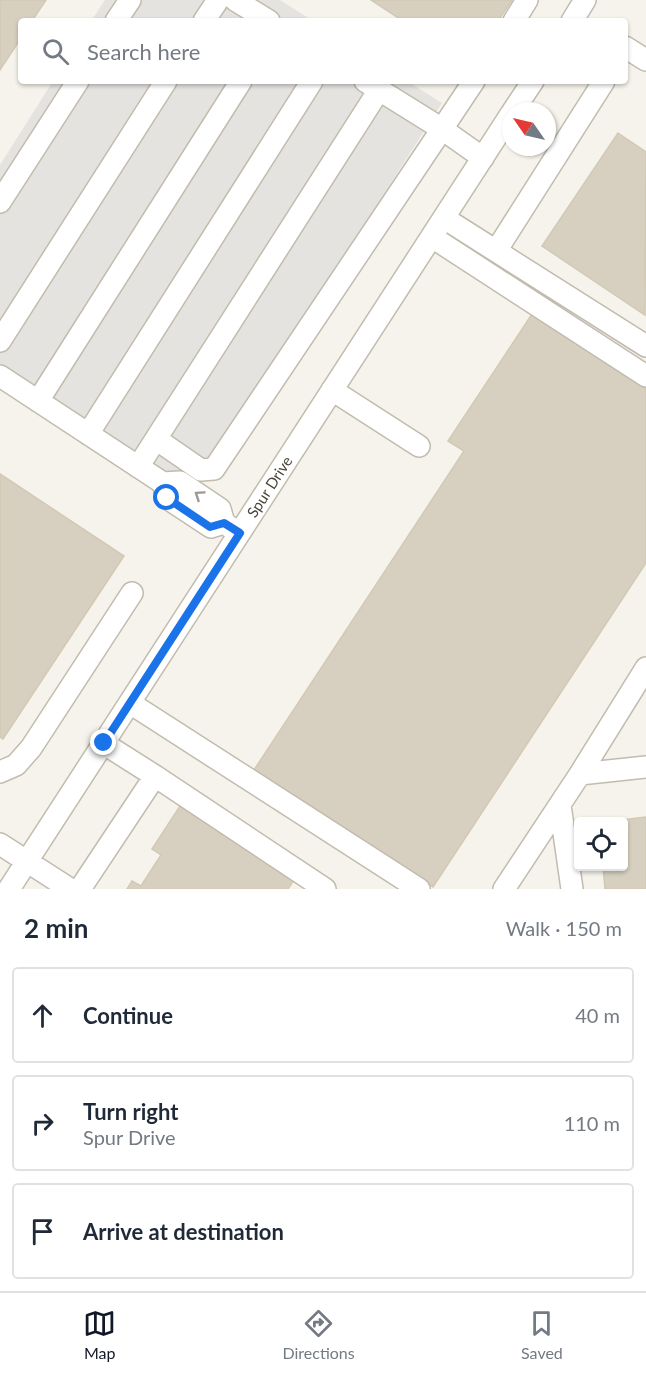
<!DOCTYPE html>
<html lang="en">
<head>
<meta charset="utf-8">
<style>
	:root { --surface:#fff; --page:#f2f2f3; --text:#1f2937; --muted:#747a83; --line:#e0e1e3; --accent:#111827 }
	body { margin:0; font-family:Lato,sans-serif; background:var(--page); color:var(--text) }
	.controls { position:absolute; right:18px; bottom:18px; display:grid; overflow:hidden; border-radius:6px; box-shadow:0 2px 4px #0004 }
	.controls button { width:54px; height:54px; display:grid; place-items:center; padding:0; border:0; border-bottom:2px solid var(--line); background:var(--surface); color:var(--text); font:30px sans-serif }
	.compass { position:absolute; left:502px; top:102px; width:54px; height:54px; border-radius:50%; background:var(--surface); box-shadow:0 2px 4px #0004; rotate:304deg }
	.stop { position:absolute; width:18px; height:18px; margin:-14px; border:4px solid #1a73e8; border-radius:50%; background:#fff }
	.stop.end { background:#1a73e8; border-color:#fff; box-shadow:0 2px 6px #0008 }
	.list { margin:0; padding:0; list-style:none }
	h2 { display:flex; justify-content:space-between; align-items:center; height:78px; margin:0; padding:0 24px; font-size:26px }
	h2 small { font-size:20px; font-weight:400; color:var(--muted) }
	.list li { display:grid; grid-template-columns:39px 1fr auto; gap:18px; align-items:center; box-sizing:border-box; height:96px; margin:0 12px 12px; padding:0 12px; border:2px solid var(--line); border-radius:6px }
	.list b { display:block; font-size:22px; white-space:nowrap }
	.list p { margin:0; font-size:20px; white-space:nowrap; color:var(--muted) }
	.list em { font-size:20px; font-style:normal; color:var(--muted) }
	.icon { flex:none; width:33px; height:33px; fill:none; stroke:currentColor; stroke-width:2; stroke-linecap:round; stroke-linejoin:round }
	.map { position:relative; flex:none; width:646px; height:889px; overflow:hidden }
	.search { position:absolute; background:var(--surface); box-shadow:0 2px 4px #0004; left:18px; right:18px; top:18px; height:66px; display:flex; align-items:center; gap:15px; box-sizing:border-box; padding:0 21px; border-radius:6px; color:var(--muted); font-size:22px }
	.sheet { height:402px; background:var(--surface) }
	nav { display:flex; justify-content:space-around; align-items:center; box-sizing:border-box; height:84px; border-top:2px solid var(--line); background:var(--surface); font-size:16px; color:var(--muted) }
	nav a { display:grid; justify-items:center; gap:3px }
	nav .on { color:var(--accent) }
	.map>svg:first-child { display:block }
	.parking { fill:#e5e3e0 }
	.building { fill:#d7d0c1; stroke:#d2c9b4; stroke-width:1.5 }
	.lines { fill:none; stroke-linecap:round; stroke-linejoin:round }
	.minor-casing { stroke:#c1bcae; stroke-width:24 }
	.minor { stroke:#fff; stroke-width:21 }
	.oneway { stroke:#9b9992 }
	.route { stroke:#1a73e8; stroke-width:8 }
	.labels { text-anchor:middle; stroke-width:5; stroke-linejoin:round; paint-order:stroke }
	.street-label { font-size:15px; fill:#4a4539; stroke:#fff }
</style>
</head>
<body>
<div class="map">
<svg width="646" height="889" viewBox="0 0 646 889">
	<rect width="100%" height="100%" fill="#f6f3ec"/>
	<path class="parking" d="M 105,0 L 280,0 L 313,21 L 91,21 Z
		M 53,81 L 407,81 L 442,103 L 187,503 L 0,384 L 0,165 Z"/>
	<path class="building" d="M 0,0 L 46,0 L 32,21 L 21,21 L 21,38 L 0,70 Z
		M 371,0 L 512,0 L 498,21 L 403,21 Z
		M 618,133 L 646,152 L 645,315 L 542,246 Z
		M 532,314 L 646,389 L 646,563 L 433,887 L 254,770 L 464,451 L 448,441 Z
		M 0,474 L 124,556 L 3,739 L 0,737 Z
		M 180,806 L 294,880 L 288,889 L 127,889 L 132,881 L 141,886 L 161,855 L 152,849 Z
		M 646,817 L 646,889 L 605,889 L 603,866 L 624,866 L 624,822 L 605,822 Z"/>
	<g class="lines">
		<defs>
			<path id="minor" d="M 235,0 L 269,21
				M 116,21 L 130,0
				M 204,21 L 218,0
				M 514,21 L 527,0
				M 572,21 L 585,0
				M 625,47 L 646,60
				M 474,81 L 442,129 L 483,158
				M 513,111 L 533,81
				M 0,202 L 78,81
				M 444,218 L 646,346
				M 432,237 L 646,376
				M 496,251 L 604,81
				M 0,341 L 166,81
				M 0,376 L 163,483 L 167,498 L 211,527 L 224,523
				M 332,390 L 419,446
				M 38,401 L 241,81
				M 88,434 L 312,81
				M 156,439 L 201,470 L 214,469 L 442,129 L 365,81
				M 138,467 L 379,90
				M 163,483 L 180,482 L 220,509 L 224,523 L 236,531
				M 130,703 L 419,889
				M 0,772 L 16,765 L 31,748 L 132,593
				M 580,774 L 646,668
				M 155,776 L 325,889
				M 560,805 L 572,889
				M 0,844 L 70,889
				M 9,889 L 511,114
				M 80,889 L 155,776 L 103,743
				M 504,889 L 580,774 L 646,767"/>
		</defs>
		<use href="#minor" class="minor-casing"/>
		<use href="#minor" class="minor"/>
	</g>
	<defs><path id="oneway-chevron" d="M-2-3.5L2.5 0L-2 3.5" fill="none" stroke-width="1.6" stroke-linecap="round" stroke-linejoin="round" transform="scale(1.5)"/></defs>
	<use class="oneway" href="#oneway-chevron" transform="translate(199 495) rotate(-146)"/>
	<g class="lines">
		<path class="route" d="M 104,743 L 240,533 L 224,523 L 210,527 L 167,498"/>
	</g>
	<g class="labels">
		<g class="street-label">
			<text transform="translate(270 487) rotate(-57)" y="5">Spur Drive</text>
		</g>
	</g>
</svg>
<div class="controls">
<button><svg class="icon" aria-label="locate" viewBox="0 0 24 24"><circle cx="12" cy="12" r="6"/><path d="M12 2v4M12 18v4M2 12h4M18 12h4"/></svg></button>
</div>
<svg class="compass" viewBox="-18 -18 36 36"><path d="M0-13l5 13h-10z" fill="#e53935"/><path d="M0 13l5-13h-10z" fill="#747a83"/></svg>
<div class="stop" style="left:167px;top:498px"></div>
<div class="stop end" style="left:104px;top:743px"></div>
<div class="search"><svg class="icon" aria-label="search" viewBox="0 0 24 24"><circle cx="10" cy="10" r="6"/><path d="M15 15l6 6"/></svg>Search here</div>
</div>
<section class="sheet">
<h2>2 min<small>Walk · 150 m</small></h2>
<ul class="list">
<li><svg class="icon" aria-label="ahead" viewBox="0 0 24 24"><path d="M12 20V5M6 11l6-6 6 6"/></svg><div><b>Continue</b></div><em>40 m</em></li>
<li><svg class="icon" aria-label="right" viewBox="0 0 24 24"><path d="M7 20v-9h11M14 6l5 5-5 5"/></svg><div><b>Turn right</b><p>Spur Drive</p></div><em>110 m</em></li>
<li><svg class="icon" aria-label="arrive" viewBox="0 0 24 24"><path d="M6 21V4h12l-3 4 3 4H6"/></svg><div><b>Arrive at destination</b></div></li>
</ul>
</section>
<nav>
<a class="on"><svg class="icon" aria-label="map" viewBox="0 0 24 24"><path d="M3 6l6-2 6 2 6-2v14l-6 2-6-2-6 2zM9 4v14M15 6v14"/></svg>Map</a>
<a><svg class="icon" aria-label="directions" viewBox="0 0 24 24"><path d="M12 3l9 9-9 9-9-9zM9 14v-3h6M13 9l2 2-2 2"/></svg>Directions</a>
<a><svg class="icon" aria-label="saved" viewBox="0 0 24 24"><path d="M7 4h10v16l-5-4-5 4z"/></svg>Saved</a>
</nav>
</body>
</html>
